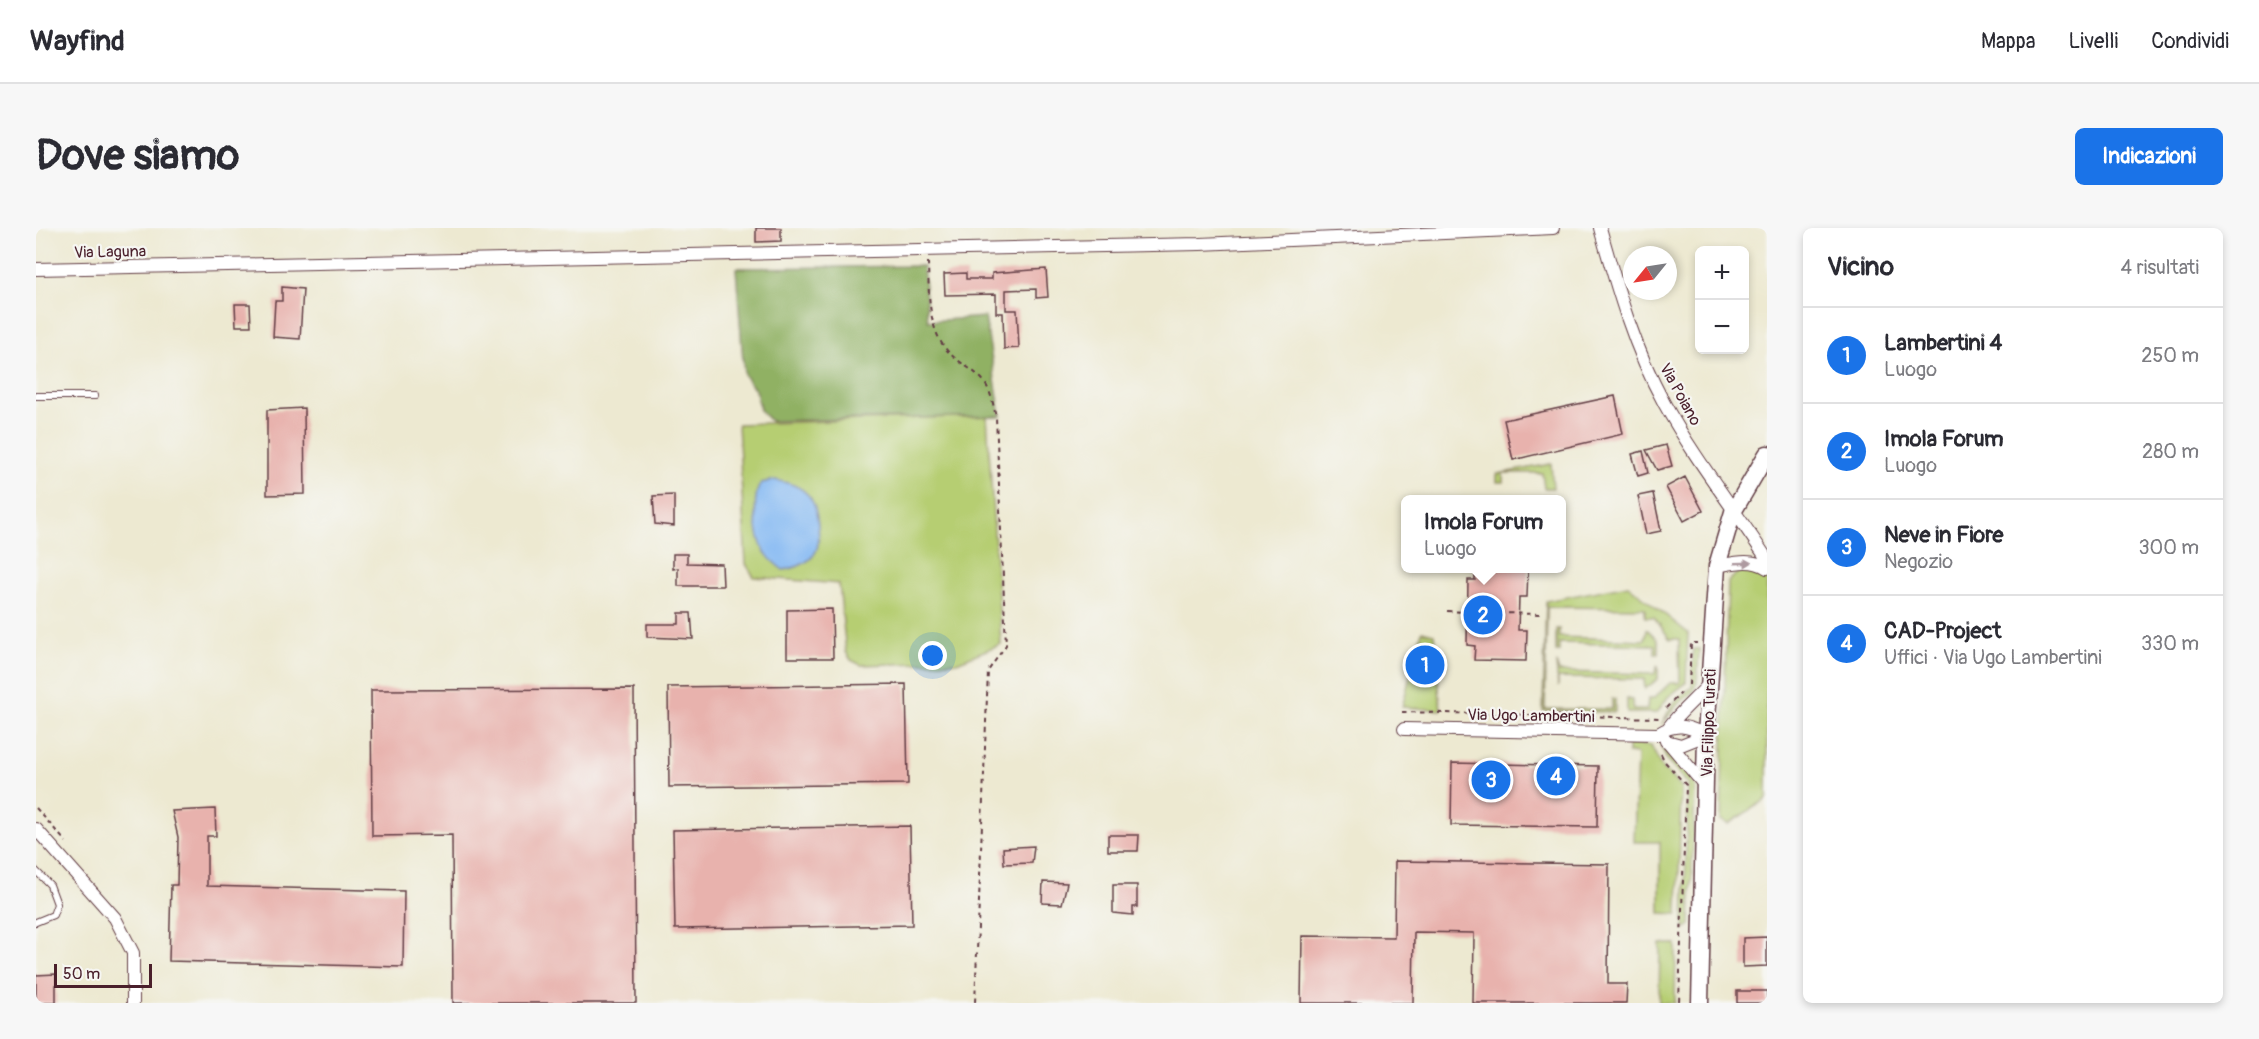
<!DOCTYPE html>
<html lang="it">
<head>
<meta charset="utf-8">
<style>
	:root { --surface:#fff; --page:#f7f7f7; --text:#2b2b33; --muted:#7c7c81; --line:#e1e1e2; --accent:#1a73e8 }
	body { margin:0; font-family:Pangolin,sans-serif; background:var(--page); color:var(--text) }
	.controls { position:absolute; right:18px; top:18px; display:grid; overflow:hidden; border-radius:9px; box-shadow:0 3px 9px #0003 }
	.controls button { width:54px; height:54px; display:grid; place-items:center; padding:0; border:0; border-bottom:2px solid var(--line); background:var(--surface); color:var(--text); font:30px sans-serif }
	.compass { position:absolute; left:1587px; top:18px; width:54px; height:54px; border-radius:50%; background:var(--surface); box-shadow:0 3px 9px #0003; rotate:240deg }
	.scale { position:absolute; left:18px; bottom:15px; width:98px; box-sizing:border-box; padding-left:6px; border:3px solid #4a1f2b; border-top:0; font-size:16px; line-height:21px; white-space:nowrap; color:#4a1f2b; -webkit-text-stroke:4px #f6f6f2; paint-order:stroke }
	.you { position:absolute; left:897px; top:428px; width:21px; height:21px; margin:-15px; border:4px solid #fff; border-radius:50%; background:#1a73e8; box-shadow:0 0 0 9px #1a73e833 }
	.badge { display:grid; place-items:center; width:39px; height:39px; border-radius:50%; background:var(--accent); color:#fff; font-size:20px; font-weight:700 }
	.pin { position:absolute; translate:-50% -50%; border:3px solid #fff; box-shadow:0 2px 6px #0006 }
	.popup { position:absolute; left:1365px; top:267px; width:165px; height:78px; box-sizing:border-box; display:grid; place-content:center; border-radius:9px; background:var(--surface); filter:drop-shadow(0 2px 4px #0005); font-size:20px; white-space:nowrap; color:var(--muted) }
	.popup b { font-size:22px; color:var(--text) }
	.popup::after { content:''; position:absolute; left:50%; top:100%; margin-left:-12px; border:12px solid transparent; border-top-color:var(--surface) }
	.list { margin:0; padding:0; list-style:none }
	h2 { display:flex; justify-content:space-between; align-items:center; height:78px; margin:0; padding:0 24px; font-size:26px }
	h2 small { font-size:20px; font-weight:400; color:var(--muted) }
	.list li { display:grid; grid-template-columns:39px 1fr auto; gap:18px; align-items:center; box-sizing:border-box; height:96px; padding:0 24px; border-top:2px solid var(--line) }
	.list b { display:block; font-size:22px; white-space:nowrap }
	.list p { margin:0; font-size:20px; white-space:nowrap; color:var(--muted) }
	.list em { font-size:20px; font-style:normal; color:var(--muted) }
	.map { position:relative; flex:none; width:1731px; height:775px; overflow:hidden; border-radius:9px }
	header { display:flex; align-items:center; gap:36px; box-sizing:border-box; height:84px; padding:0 30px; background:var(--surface); border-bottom:2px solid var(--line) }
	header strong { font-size:28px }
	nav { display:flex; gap:33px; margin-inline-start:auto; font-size:21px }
	.intro { display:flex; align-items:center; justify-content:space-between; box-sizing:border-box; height:144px; padding:0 36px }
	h1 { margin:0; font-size:42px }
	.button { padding:15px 27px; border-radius:9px; background:var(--accent); color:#fff; font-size:21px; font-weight:700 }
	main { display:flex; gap:36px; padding:0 36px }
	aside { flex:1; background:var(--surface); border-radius:9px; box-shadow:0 3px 9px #0003 }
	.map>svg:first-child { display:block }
	.green { fill:#b6ce72; stroke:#80764e; stroke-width:1.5 }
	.forest { fill:#90b164; stroke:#6d6848; stroke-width:1.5 }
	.water { fill:#85b9f3; stroke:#686c8f; stroke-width:1.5 }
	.building { fill:#e8b2ad }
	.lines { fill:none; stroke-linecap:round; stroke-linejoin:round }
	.lane-casing { stroke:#623d44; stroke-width:8 }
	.street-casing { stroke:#623d44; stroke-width:14 }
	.secondary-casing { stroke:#623d44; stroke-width:19 }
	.path { stroke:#623d44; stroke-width:2; stroke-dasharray:4.5 4.5; stroke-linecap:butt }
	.lane { stroke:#fff; stroke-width:6 }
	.street { stroke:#fff; stroke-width:12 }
	.secondary { stroke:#fff; stroke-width:16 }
	.oneway { fill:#ae9aa0 }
	.labels { text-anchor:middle; stroke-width:4.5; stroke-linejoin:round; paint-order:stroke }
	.street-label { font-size:16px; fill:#4a1f2b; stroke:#f6f6f2 }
</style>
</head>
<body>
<header>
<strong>Wayfind</strong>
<nav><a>Mappa</a><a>Livelli</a><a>Condividi</a></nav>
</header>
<div class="intro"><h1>Dove siamo</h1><a class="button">Indicazioni</a></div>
<main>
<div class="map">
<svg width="1731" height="775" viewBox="0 0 1731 775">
	<rect width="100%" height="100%" fill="#f6f6f2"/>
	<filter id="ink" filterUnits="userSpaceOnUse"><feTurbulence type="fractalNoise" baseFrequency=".0167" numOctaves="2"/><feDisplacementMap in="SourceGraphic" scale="12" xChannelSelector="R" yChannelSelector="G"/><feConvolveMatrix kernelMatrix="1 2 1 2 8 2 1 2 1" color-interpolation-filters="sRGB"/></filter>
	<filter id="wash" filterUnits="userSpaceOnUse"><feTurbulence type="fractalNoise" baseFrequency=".008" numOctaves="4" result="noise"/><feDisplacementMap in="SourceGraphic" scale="24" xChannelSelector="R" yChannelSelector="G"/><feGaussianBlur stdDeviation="1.35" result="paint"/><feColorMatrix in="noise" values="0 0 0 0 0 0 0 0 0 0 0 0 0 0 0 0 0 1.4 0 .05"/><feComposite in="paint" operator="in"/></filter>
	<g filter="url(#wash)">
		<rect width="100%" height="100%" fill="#ede9d1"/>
		<path class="green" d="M 951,188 L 965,416 L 921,434 L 825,437 L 815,432 L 810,424 L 803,356 L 718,349 L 710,336 L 702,196 Z
			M 1515,236 L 1517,260 L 1508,260 L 1506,245 L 1467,245 L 1467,254 L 1461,254 L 1461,246 Z
			M 1718,340 L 1731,349 L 1731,571 L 1692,596 L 1685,592 L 1692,354 L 1704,342 Z
			M 1592,357 L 1652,405 L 1650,455 L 1632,469 L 1621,485 L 1591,485 L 1591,471 L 1596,472 L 1597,482 L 1611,482 L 1612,471 L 1617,471 L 1634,455 L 1644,455 L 1643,411 L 1634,411 L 1618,389 L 1609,389 L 1609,380 L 1511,379 L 1509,481 L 1576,481 L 1576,471 L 1579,471 L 1579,484 L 1507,483 L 1510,373 Z
			M 1520,401 L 1523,401 L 1523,409 L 1609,412 L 1611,401 L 1622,412 L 1622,426 L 1619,426 L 1619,417 L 1523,415 L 1523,424 L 1520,424 Z
			M 1386,403 L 1398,406 L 1400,424 L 1382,423 L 1384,449 L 1402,450 L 1405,482 L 1366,479 Z
			M 1657,421 L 1663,421 L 1661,456 L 1658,463 L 1641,477 L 1626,496 L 1637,475 L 1656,459 Z
			M 1520,435 L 1523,444 L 1618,446 L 1622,437 L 1622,451 L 1609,461 L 1608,451 L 1522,450 L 1522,459 Z
			M 1592,516 L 1615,518 L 1626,540 L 1645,559 L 1642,686 L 1624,685 L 1624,614 L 1598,614 L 1601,526 L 1592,525 Z
			M 1625,517 L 1654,547 L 1659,558 L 1654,697 L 1648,702 L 1652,556 L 1631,533 Z
			M 1624,716 L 1640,716 L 1639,775 L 1623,775 Z"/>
		<path class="forest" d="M 887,38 L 892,93 L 949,89 L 965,188 L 734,193 L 724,182 L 720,163 L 708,147 L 700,40 Z"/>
		<path class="water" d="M 739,252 C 752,255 763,257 772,267 C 782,277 786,314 779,325 C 772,336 760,340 747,342 C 739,336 732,330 727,321 C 720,305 715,269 725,255 Z"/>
		<g id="blocks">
			<path class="building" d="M 720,0 L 745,0 L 745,13 L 720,14 Z
				M 1010,41 L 1012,69 L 1000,70 L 1000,61 L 970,62 L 970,82 L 981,82 L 983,120 L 968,121 L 967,85 L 960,85 L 960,66 L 909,67 L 908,46 L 930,45 L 930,51 L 956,51 L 956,45 Z
				M 246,59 L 267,61 L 264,111 L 237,109 L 239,73 L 246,73 Z
				M 199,76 L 214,76 L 215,98 L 200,98 Z
				M 1579,168 L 1587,206 L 1477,232 L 1468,192 Z
				M 268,180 L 269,266 L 231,267 L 231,182 Z
				M 1630,217 L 1636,238 L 1621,242 L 1610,222 Z
				M 1607,223 L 1612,245 L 1602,248 L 1596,226 Z
				M 1649,249 L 1667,283 L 1648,293 L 1630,259 Z
				M 1617,265 L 1625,303 L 1610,306 L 1602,268 Z
				M 638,267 L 638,298 L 619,296 L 617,268 Z
				M 637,326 L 651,326 L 651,335 L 686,336 L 687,358 L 642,358 L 642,340 L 637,341 Z
				M 1439,340 L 1492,340 L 1491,369 L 1483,369 L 1482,402 L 1491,402 L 1490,433 L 1438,432 L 1439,418 L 1431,417 L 1432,352 L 1439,352 Z
				M 796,381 L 797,430 L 751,430 L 751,382 Z
				M 643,385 L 655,385 L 657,411 L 611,409 L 611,396 L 643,396 Z
				M 1395,427 L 1397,446 L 1384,447 L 1382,428 Z
				M 870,456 L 872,556 L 633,559 L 632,459 Z
				M 598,461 L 600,775 L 417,775 L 416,607 L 336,608 L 335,462 Z
				M 1416,535 L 1562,538 L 1561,599 L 1415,597 Z
				M 179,581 L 180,608 L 171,608 L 171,658 L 368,663 L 367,739 L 133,733 L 135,657 L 141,657 L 142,609 L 136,583 Z
				M 874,598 L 876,697 L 639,701 L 637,602 Z
				M 1072,607 L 1103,607 L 1102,623 L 1072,623 Z
				M 998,618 L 996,635 L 968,636 L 967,620 Z
				M 1359,633 L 1573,636 L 1572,756 L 1591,756 L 1590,775 L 1437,775 L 1438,705 L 1378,704 L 1377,775 L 1265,775 L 1266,708 L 1358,709 Z
				M 1007,654 L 1031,655 L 1026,676 L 1006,675 Z
				M 1077,657 L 1101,657 L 1101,679 L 1097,679 L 1097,687 L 1077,685 Z
				M 1731,709 L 1731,738 L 1707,739 L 1707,710 Z
				M 20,746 L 20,775 L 0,775 L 0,747 Z
				M 1701,763 L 1731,763 L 1731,775 L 1701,775 Z"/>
		</g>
	</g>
	<g filter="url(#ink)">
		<use href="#blocks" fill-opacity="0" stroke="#623d44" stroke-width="1.5"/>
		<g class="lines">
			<defs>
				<path id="lane" d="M 0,168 L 59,168
					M 0,643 L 14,657 L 21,676 L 17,687 L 0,694"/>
				<path id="street" d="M 1564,0 C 1581,60 1598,120 1628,175 C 1658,230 1697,279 1731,331
					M 0,41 L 1164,16 L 1517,0
					M 1681,338 C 1698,335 1716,330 1731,340
					M 1633,499 C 1645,482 1660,471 1673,456
					M 1368,501 L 1622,506 C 1640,494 1652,498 1670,507
					M 1630,513 L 1645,517 L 1670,507
					M 1633,515 L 1670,559
					M 0,601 L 79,690 L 97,725 L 97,775"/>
				<path id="secondary" d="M 1664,775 L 1670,507 L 1681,338 L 1697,284 L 1731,226"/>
			</defs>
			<use href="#lane" class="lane-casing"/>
			<use href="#street" class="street-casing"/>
			<use href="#secondary" class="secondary-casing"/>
			<path class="path" d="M 892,34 C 893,62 891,96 909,120 C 919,133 934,139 945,150 C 955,161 957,176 960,189 L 970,417 L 952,443 L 939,775
				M 1411,383 L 1432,384
				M 1463,385 L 1506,386
				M 1653,457 L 1655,415 L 1661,415
				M 1630,480 L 1645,465
				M 1366,484 L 1624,490
				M 1625,526 L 1629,534 L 1650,557 L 1643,775
				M 0,580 L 30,614"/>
			<use href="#lane" class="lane"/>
			<use href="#street" class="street"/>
			<use href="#secondary" class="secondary"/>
		</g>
		<defs><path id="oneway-solid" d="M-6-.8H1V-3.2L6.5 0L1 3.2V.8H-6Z" transform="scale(1.5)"/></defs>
		<use class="oneway" href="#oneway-solid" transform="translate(1707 335) rotate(-2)"/>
	</g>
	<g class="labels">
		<g class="street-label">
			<text transform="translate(74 23) rotate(-1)" y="6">Via Laguna</text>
			<text transform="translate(1645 166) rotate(61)" y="6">Via Poiano</text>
			<text transform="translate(1495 487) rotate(1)" y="6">Via Ugo Lambertini</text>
			<text transform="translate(1672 495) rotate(-88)" y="6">Via Filippo Turati</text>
		</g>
	</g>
</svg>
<div class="controls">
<button>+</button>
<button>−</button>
</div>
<svg class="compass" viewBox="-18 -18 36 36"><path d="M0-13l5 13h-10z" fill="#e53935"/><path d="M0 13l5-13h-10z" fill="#7c7c81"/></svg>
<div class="scale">50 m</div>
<div class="you"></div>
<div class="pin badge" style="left:1389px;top:437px">1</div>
<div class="pin badge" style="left:1447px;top:387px">2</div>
<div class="popup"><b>Imola Forum</b>Luogo</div>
<div class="pin badge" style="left:1455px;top:552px">3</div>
<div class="pin badge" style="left:1520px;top:548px">4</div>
</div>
<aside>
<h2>Vicino<small>4 risultati</small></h2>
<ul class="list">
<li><span class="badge">1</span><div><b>Lambertini 4</b><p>Luogo</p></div><em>250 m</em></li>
<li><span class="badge">2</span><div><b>Imola Forum</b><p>Luogo</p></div><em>280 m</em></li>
<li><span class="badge">3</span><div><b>Neve in Fiore</b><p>Negozio</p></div><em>300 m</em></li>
<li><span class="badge">4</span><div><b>CAD-Project</b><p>Uffici · Via Ugo Lambertini</p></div><em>330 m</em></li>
</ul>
</aside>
</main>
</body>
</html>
